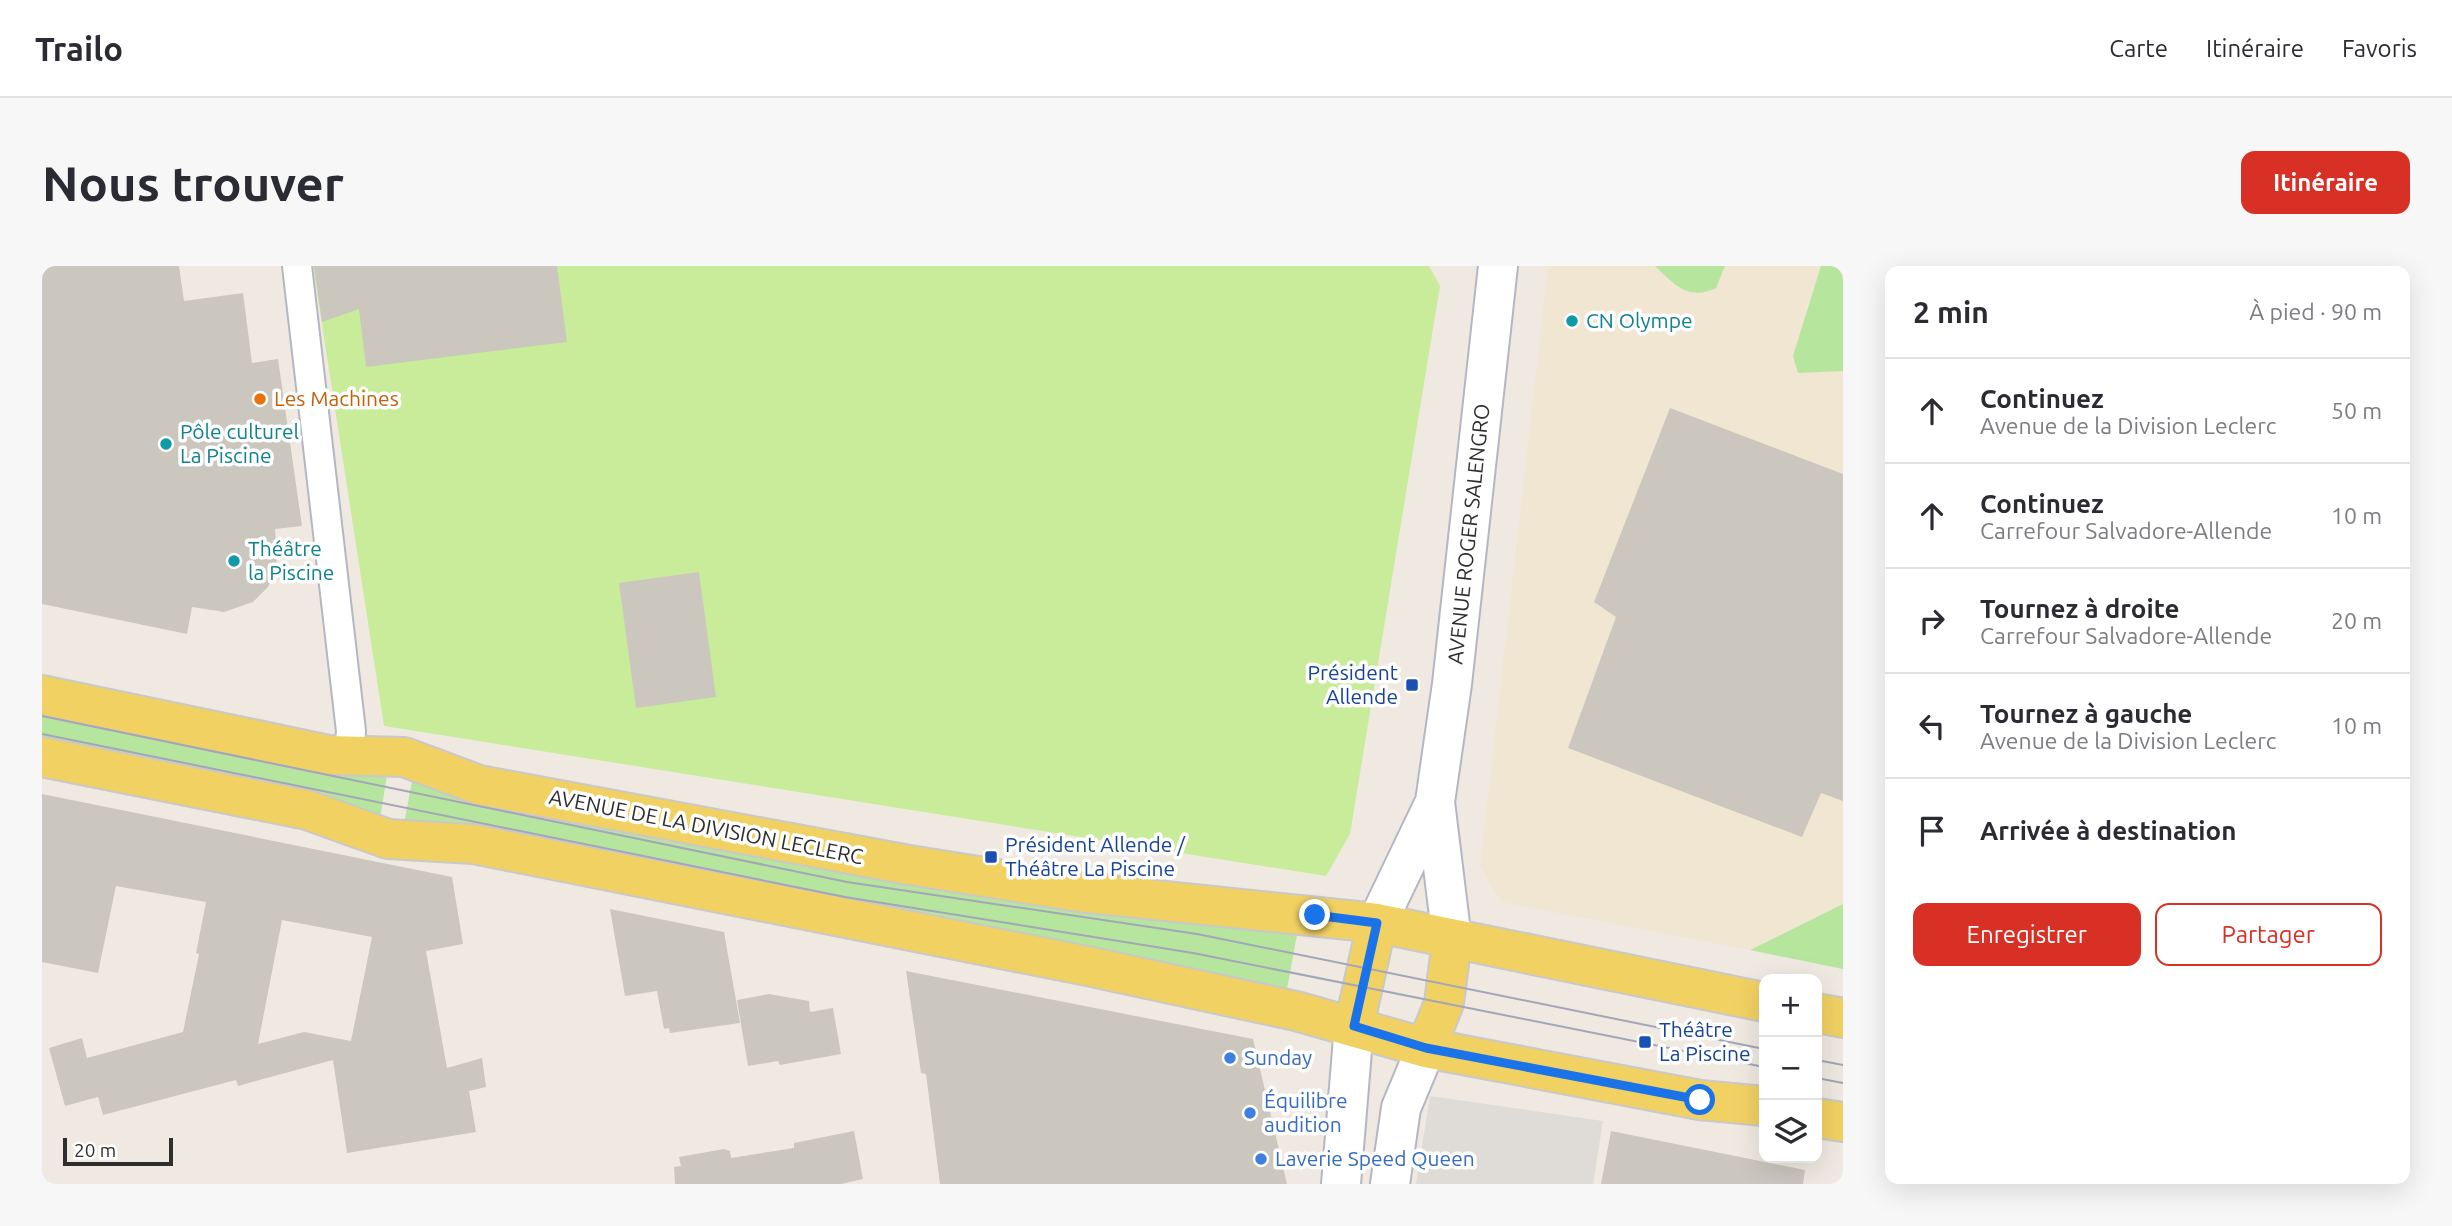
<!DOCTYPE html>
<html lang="fr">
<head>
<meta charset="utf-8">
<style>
	:root { --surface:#fff; --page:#f7f7f7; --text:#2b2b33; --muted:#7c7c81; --line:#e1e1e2; --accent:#d93025 }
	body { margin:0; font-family:Ubuntu,sans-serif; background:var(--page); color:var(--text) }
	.controls { position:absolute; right:21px; bottom:21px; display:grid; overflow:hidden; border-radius:14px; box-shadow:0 7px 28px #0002 }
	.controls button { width:63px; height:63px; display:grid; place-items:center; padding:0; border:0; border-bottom:2px solid var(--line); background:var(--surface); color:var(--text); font:35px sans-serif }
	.scale { position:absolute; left:21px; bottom:18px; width:110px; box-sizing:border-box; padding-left:7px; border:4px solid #2e2e2e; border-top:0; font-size:19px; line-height:24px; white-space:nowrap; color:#2e2e2e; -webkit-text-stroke:5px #fff; paint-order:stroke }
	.stop { position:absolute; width:21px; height:21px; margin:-16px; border:5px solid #1a73e8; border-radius:50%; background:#fff }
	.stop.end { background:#1a73e8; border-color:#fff; box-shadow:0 2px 7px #0008 }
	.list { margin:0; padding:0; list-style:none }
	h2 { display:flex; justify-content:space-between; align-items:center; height:91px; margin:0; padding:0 28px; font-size:30px }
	h2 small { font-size:23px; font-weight:400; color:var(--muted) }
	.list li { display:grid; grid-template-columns:46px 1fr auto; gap:21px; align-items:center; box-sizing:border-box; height:105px; padding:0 28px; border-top:2px solid var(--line) }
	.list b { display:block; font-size:26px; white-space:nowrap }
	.list p { margin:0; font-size:23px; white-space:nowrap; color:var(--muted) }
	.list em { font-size:23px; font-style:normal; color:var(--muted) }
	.actions { display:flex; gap:14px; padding:21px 28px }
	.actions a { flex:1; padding:16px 0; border:2px solid var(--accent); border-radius:14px; text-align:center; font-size:24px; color:var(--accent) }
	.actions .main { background:var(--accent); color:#fff }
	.icon { flex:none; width:38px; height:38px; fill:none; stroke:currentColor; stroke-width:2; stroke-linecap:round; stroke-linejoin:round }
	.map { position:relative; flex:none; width:1801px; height:918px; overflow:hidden; border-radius:14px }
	header { display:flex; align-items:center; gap:42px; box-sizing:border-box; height:98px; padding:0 35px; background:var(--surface); border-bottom:2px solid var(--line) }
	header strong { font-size:33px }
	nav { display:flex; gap:38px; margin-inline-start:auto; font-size:24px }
	.intro { display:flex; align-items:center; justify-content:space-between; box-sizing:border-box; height:168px; padding:0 42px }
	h1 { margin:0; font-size:49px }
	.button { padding:18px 32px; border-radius:14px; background:var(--accent); color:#fff; font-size:24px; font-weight:700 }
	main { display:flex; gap:42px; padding:0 42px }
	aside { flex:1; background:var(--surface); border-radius:14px; box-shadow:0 7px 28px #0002 }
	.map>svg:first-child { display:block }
	.education { fill:#f0e6d1 }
	.green { fill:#b6e59e }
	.pitch { fill:#c9ec9a }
	.plaza { fill:#dfdcd8 }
	.building { fill:#cbc7bf; fill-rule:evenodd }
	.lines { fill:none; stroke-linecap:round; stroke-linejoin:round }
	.pedestrian-casing { stroke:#b4b7c1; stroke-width:32 }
	.secondary-casing { stroke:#b4b7c1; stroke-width:42 }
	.primary-casing { stroke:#c9c9c9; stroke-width:42 }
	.pedestrian { stroke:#fff; stroke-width:28 }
	.secondary { stroke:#fff; stroke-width:38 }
	.primary { stroke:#f2d163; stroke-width:38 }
	.tram { stroke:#a3a6b8; stroke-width:2 }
	.route { stroke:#1a73e8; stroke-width:9 }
	.culture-dot { fill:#0f9aa8; stroke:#fff; stroke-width:2.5 }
	.food-dot { fill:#e8710a; stroke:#fff; stroke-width:2.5 }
	.transit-dot { fill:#1a4fb4; stroke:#fff; stroke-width:2.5 }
	.shop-dot { fill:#3f7fe0; stroke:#fff; stroke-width:2.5 }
	.labels { text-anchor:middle; stroke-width:7; stroke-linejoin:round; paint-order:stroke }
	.culture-label { font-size:21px; fill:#0d838f; stroke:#fff; text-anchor:start }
	.food-label { font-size:21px; fill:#c56008; stroke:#fff; text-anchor:start }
	.street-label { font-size:21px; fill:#2e2e2e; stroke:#fff }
	.transit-label { font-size:21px; fill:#164399; stroke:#fff; text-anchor:start }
	.shop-label { font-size:21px; fill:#366cbe; stroke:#fff; text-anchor:start }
</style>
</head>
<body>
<header>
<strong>Trailo</strong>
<nav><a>Carte</a><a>Itinéraire</a><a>Favoris</a></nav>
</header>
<div class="intro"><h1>Nous trouver</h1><a class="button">Itinéraire</a></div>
<main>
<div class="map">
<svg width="1801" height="918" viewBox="0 0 1801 918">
	<rect width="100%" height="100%" fill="#efe9e1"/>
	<path class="education" d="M 1506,0 L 1801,0 L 1801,638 L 1708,684 L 1460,636 L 1438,601 Z"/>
	<path class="green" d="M 1613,0 L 1683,0 L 1674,22 C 1647,35 1633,19 1613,0 Z
		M 1779,0 L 1801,0 L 1801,105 L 1756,107 L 1751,90 Z
		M 0,441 L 346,504 L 337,558 L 0,479 Z
		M 371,510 L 1256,663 L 1245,723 L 988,671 L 361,563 Z
		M 1801,638 L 1801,703 L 1708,684 Z"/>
	<path class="pitch" d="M 271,0 L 1387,0 L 1398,20 L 1308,568 L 1284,610 L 342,460 Z"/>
	<path class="plaza" d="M 1388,830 L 1561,855 L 1551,918 L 1374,918 Z"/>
	<path class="building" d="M 0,0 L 137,0 L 142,35 L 201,27 L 210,97 L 236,93 L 260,260 L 233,263 L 235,302 L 226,321 L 211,336 L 182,346 L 150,341 L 145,368 L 0,338 Z
		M 272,0 L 515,0 L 525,76 L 324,101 L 317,43 L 280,56 Z
		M 1628,142 L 1801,208 L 1801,535 L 1779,527 L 1760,571 L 1526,482 L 1574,351 L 1552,336 Z
		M 657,306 L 674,431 L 594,442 L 577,317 Z
		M 0,528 L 410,611 L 421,678 L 384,685 L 405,802 L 440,792 L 444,821 L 427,825 L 434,866 L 305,887 L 291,794 L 196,820 L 194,814 L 61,849 L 56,831 L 23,840 L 7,782 L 40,772 L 45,792 L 141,766 L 157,688 L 154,687 L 164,636 L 74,620 L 56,707 L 0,696 ZM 240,654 L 330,671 L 309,775 L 262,766 L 216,778 Z
		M 568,643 L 682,666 L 698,757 L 628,767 L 627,762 L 622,763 L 615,725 L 583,730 Z
		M 864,705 L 1211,773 L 1245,918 L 898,918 L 884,808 L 879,807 Z
		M 727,728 L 767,735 L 768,746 L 791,742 L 799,788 L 738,799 L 736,795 L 706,800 L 695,734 Z
		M 812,865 L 821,913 L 799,918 L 633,918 L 632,901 L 639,900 L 637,891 L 682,883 L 688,885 L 689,892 L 752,882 L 752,877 Z
		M 1569,865 L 1763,904 L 1761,918 L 1559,918 Z"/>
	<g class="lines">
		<defs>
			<path id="pedestrian" d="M 255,0 L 309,465 L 307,490"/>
			<path id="secondary" d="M 1335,657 L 1393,536
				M 1410,674 L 1393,536 L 1410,418 L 1456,0
				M 1299,918 L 1312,760
				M 1348,918 L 1359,842 L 1384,782"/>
			<path id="primary" d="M 0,429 L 287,489 L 362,491 L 437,519 L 867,599 L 1037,626 L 1335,657 L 1722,736
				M 0,491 L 265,544 L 346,573 L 431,578 L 1045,700 L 1254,745 L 1384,782 L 1658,834 L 1722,840
				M 1775,747 L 1801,752
				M 1312,760 L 1335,657
				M 1384,782 L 1402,737 L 1410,674
				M 1775,852 L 1801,856"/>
		</defs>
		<use href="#pedestrian" class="pedestrian-casing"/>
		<use href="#secondary" class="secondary-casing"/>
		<use href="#primary" class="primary-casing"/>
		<use href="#pedestrian" class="pedestrian"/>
		<use href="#secondary" class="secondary"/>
		<use href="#primary" class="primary"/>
		<path class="tram" d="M 0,450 L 805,616 L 1155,668 L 1722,783
			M 0,468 L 803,631 L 1151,687 L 1722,801
			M 1775,794 L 1801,799
			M 1775,812 L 1801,817"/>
	</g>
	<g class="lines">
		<path class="route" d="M 1273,649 L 1335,657 L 1312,760 L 1384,782 L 1658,834"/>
	</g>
	<g class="culture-dot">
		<circle cx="1530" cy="55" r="7"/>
		<circle cx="124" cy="178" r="7"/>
		<circle cx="192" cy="295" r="7"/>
	</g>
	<circle class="food-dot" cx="218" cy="133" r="7"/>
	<g class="transit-dot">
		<rect x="1363" y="412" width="14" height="14" rx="3.5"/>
		<rect x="942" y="584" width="14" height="14" rx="3.5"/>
		<rect x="1596" y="769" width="14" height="14" rx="3.5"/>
	</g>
	<g class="shop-dot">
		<circle cx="1188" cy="792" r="7"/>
		<circle cx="1208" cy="847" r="7"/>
		<circle cx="1219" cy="893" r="7"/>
	</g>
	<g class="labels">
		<g class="culture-label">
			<text x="1544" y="62">CN Olympe</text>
			<text x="138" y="173">Pôle culturel<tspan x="138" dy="24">La Piscine</tspan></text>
			<text x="206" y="290">Théâtre<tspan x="206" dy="24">la Piscine</tspan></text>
		</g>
		<g class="food-label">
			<text x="232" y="140">Les Machines</text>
		</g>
		<g class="street-label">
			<text transform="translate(1427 268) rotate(-84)" y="7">AVENUE ROGER SALENGRO</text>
			<text transform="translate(664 561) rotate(11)" y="7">AVENUE DE LA DIVISION LECLERC</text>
		</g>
		<g class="transit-label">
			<text x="1356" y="414" text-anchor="end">Président<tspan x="1356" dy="24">Allende</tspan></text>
			<text x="963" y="586">Président Allende /<tspan x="963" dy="24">Théâtre La Piscine</tspan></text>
			<text x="1617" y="771">Théâtre<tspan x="1617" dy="24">La Piscine</tspan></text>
		</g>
		<g class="shop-label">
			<text x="1202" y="799">Sunday</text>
			<text x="1222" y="842">Équilibre<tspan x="1222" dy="24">audition</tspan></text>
			<text x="1233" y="900">Laverie Speed Queen</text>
		</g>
	</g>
</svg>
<div class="controls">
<button>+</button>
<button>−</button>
<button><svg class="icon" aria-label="layers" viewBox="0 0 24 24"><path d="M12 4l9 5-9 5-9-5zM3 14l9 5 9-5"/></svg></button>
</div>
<div class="scale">20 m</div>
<div class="stop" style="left:1658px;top:834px"></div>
<div class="stop end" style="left:1273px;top:649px"></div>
</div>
<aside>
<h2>2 min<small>À pied · 90 m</small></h2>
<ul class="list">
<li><svg class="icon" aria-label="ahead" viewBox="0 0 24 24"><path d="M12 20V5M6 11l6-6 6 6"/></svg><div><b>Continuez</b><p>Avenue de la Division Leclerc</p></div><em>50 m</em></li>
<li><svg class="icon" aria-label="ahead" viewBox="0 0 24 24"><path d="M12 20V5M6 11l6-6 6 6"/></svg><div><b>Continuez</b><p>Carrefour Salvadore-Allende</p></div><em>10 m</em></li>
<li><svg class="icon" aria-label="right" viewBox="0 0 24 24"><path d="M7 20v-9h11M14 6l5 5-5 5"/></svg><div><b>Tournez à droite</b><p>Carrefour Salvadore-Allende</p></div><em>20 m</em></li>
<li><svg class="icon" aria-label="left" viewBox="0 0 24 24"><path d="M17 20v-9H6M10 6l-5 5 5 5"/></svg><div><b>Tournez à gauche</b><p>Avenue de la Division Leclerc</p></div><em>10 m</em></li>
<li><svg class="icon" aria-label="arrive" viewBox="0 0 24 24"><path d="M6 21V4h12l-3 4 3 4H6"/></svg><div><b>Arrivée à destination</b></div></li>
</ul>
<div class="actions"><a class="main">Enregistrer</a><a>Partager</a></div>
</aside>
</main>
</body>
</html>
